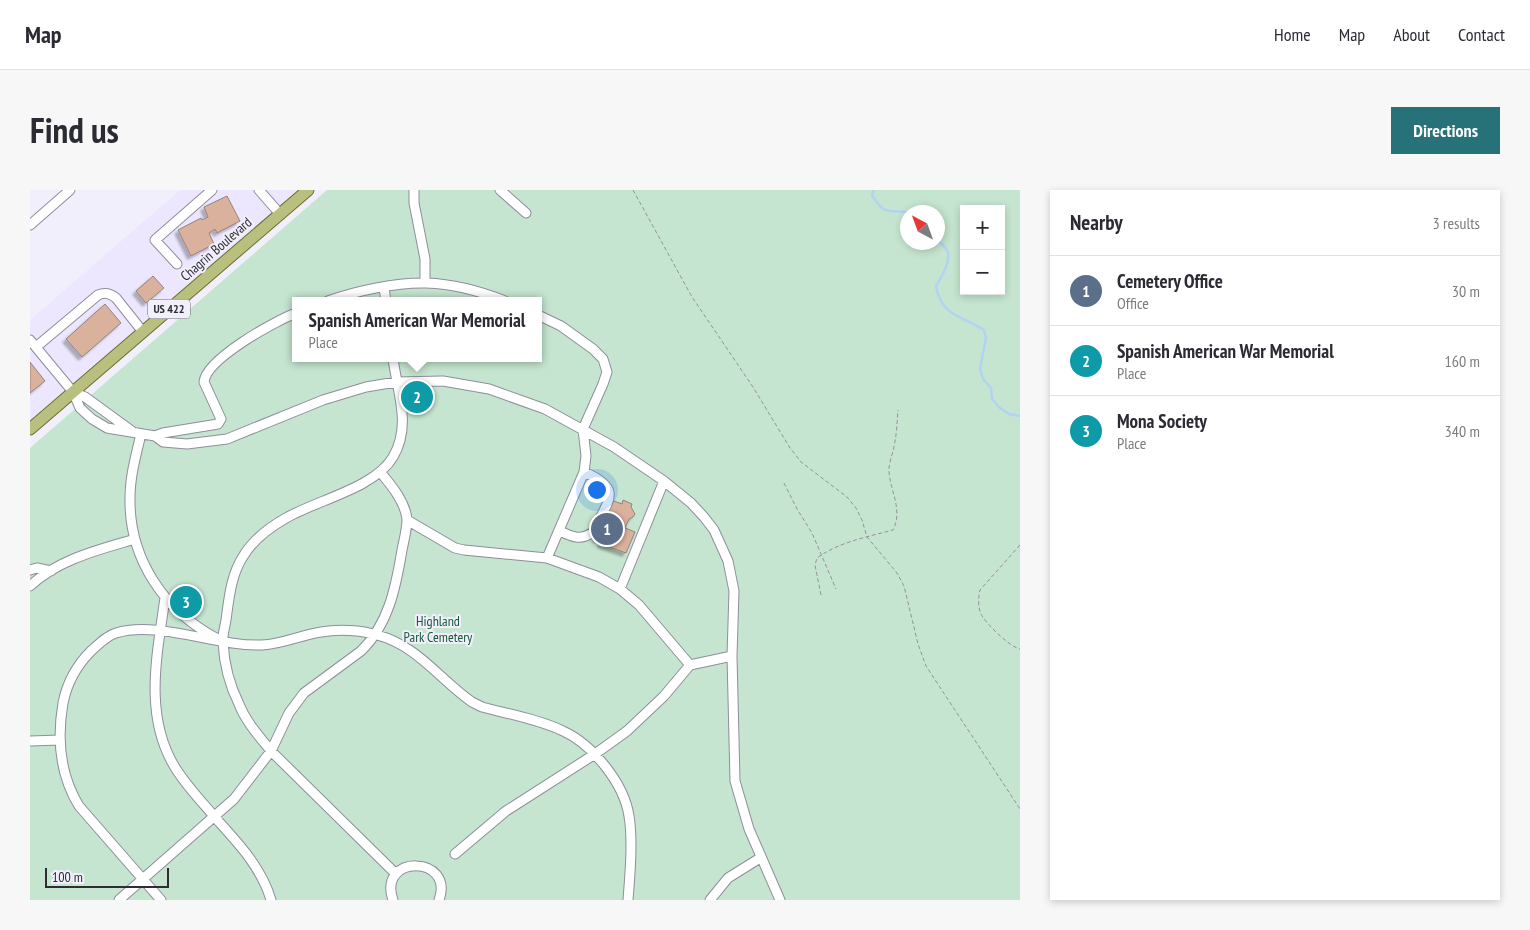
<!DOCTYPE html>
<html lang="en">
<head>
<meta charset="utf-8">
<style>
	:root { --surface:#fff; --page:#f7f7f7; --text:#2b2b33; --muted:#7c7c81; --line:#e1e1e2; --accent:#277178 }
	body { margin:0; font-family:"PT Sans Narrow",sans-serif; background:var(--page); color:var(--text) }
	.controls { position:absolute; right:15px; top:15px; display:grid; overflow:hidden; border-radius:0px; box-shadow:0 2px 8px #0003 }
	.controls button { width:45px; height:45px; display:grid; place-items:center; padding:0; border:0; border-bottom:1px solid var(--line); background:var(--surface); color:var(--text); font:25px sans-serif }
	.compass { position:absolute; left:870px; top:15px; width:45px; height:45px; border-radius:50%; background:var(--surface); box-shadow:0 2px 8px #0003; rotate:319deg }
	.scale { position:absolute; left:15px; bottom:12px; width:124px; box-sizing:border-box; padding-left:5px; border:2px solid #2f2d33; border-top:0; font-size:14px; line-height:18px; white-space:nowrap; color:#2f2d33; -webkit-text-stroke:4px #f2effc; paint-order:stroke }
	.you { position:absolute; left:566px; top:299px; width:18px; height:18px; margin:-12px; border:4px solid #fff; border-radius:50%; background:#1a73e8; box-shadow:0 0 0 8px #1a73e833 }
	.badge { display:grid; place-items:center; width:32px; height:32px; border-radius:50%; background:var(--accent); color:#fff; font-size:16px; font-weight:700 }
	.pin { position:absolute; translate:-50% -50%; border:2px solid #fff; box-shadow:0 1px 5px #0006 }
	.popup { position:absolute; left:262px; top:107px; width:250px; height:65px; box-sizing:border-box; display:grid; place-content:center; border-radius:0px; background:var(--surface); filter:drop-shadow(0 1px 4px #0005); font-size:16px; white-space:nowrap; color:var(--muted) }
	.popup b { font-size:19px; color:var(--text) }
	.popup::after { content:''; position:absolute; left:50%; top:100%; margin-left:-10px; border:10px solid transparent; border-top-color:var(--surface) }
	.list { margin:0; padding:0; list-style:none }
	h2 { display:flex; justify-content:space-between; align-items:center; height:65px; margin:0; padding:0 20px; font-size:21px }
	h2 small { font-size:16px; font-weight:400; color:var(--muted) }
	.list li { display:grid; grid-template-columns:32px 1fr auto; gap:15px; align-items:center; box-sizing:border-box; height:70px; padding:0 20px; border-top:1px solid var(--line) }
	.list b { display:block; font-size:19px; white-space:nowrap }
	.list p { margin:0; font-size:16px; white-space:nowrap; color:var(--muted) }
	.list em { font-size:16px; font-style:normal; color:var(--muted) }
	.map { position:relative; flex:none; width:990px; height:710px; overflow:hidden; border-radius:0px }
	header { display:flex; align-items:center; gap:30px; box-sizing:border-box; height:70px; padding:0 25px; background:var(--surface); border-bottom:1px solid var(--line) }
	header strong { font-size:24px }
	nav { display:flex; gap:28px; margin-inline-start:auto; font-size:18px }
	.intro { display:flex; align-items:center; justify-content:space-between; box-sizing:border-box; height:120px; padding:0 30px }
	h1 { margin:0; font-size:35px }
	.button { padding:12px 22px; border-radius:0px; background:var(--accent); color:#fff; font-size:18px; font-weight:700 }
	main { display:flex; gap:30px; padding:0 30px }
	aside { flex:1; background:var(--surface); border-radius:0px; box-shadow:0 2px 8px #0003 }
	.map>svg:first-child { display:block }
	.built { fill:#ece7ff }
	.green { fill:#c5e5d0; fill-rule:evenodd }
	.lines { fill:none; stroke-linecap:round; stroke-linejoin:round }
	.stream { stroke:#b2d3f3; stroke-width:2.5 }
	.building { fill:#dab19c; stroke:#93837c; filter:url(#shadow) }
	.minor-casing { stroke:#908d9c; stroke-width:11 }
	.major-casing { stroke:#6a702c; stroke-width:13 }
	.path { stroke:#94929c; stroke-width:1; stroke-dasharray:4 2.5; stroke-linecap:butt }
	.minor { stroke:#fff; stroke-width:9 }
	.major { stroke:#b8bf7f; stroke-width:11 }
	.labels { text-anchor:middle; stroke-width:4; stroke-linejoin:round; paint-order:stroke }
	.shield { fill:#f2effc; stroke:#6a676f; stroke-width:1 }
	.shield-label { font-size:12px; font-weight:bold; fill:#2f2d33 }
	.street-label { font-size:14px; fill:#2f2d33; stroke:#f2effc }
	.park-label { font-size:14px; fill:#165837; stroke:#f2effc }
</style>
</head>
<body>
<header>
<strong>Map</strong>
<nav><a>Home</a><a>Map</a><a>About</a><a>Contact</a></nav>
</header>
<div class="intro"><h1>Find us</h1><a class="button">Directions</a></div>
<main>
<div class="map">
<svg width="990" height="710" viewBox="0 0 990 710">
	<defs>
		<filter id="shadow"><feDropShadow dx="-3.5" dy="3.5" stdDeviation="1" flood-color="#0004"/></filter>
	</defs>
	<rect width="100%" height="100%" fill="#f2effc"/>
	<path class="built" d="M 150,0 L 278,0 L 0,239 L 0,130 Z"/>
	<path class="green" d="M 297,0 L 990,0 L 990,710 L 0,710 L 0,258 ZM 934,19 L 971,19 L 971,101 L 934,101 ZM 878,22 L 908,22 L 908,52 L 878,52 ZM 266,111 L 508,111 L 508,168 L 266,168 Z"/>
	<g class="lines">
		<path class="stream" d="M 844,0 L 842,5 C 855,26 857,20 879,22
			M 908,51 C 910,53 915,56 917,60 C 922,69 911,88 906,96 C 912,128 932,125 954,140 L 956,148 L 950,179 L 953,189 L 961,198 L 962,209 L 970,218 L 979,224 L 990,226"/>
	</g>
	<path class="building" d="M 197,6 L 210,31 L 187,43 L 185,39 L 179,43 L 184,54 L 161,66 L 148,40 L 171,28 L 172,30 L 178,27 L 174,17 Z
		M 123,86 L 134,98 L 116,113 L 106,101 Z
		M 75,114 L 91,133 L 52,167 L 36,149 Z
		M 0,172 L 15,191 L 0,203 Z
		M 581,310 L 592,314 L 593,310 L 602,314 L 601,317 L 605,324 L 603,327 L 599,329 L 595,338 L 605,342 L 596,363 L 571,354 L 572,350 L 566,348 L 571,332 L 573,332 L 579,320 Z"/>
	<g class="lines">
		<defs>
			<path id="minor" d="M 229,0 L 250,24
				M 384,0 L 384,13 L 395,69 L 395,93
				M 470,0 L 496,23
				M 0,35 L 40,0
				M 147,74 L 125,50 L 182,0
				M 354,98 L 356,111
				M 298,111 C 325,101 368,92 396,93 C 423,94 450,101 475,111
				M 508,125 L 531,136 L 563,159 L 573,169 L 577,182 L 573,194 L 553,239 L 556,266 L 554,282 L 517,368
				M 0,150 L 43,202 L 50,218 L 62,229 L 77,238 L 125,246 L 133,252 L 157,254 L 197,249 L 293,210 L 336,197 L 366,192 L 413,191 L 459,199 L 515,219 L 584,257 L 634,291 L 661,313 L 674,327 L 684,340 L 698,371 L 704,401 L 702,466 L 705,591 L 719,639 L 750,710
				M 6,157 L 68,105 C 75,102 80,103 86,108 L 113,142
				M 363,168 C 367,202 382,235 363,267 C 345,298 287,310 256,328 C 240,337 224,349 214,365 C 201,384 199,408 196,430 C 195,437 192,445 193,452 C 194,473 200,496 209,514 C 216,532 229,546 241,561 L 366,684
				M 43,202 L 55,207 L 103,242
				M 111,244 C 106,265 100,286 100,308 C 99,369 134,420 186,448
				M 125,246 L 133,243 L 188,234 L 191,229 L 174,192 C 176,169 245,131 266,123
				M 377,330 L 425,358 L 434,360 L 517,368 L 569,387 L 590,399 L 609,415 L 660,475
				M 530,341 C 542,347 551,351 563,342 C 578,310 594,299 554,282
				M 0,380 L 7,378 L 21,381
				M 0,396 C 29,369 68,360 105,349
				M 590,399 L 634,291
				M 135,408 C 127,465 113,527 146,579 C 158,598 174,614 189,632 C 210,655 232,679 241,710
				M 0,551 L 30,550
				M 425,664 L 476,621 L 565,564 L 597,541 L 634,506 L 660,475 L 702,466
				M 89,710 L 204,609 L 241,561 L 259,523 L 274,503 L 331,461 C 359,434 366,396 372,360 C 374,350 377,339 377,329 C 375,312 362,296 351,283
				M 131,710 L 49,616 C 30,585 27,548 33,513 C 37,493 47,475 61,461 C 69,454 76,446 86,443 C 127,430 188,457 232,455 C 253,454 271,445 291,442 C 308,439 331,440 347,445 C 387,455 410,490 442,512 L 452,517 C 478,524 508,529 533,541 C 562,554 594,593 599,626 C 603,650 600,685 598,710
				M 363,710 C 347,664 425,665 409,710
				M 680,710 L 698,688 L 730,668"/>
			<path id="major" d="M 0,239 L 278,0"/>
		</defs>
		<use href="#minor" class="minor-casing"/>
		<use href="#major" class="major-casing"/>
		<path class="path" d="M 603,0 L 662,107 L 723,197 L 760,258 L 771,272 L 817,307 L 826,318 L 832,330 L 837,347 L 867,383 L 874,396 L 888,454 L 896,476 L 990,619
			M 754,293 L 767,319 L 782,343 L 806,399
			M 990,355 L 950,400 C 948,407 948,418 951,424 C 956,434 980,457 990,459
			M 791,405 L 785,375 L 787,368 C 809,352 837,347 863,340 C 874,319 858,297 859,278 C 860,269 864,260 865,251 C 867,241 867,230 868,220"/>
		<use href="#minor" class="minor"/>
		<use href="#major" class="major"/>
	</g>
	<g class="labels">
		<rect class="shield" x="118" y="109.5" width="42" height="19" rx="4"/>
		<g class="shield-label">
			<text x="139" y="123">US 422</text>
		</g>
		<g class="street-label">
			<text transform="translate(186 59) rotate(-41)" y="5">Chagrin Boulevard</text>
		</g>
		<g class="park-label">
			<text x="408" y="436">Highland<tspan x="408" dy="16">Park Cemetery</tspan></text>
		</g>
	</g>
</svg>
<div class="controls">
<button>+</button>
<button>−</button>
</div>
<svg class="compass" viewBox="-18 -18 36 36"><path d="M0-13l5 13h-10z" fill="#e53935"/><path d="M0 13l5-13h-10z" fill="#7c7c81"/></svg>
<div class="scale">100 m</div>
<div class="you"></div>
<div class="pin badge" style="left:577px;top:339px;background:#5c6f8a">1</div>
<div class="pin badge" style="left:387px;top:207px;background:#0f9aa8">2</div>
<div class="popup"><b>Spanish American War Memorial</b>Place</div>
<div class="pin badge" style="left:156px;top:412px;background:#0f9aa8">3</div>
</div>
<aside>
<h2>Nearby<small>3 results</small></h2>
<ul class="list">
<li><span class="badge" style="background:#5c6f8a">1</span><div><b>Cemetery Office</b><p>Office</p></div><em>30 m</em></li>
<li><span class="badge" style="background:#0f9aa8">2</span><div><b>Spanish American War Memorial</b><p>Place</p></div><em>160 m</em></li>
<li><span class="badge" style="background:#0f9aa8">3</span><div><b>Mona Society</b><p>Place</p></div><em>340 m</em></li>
</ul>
</aside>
</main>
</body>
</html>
